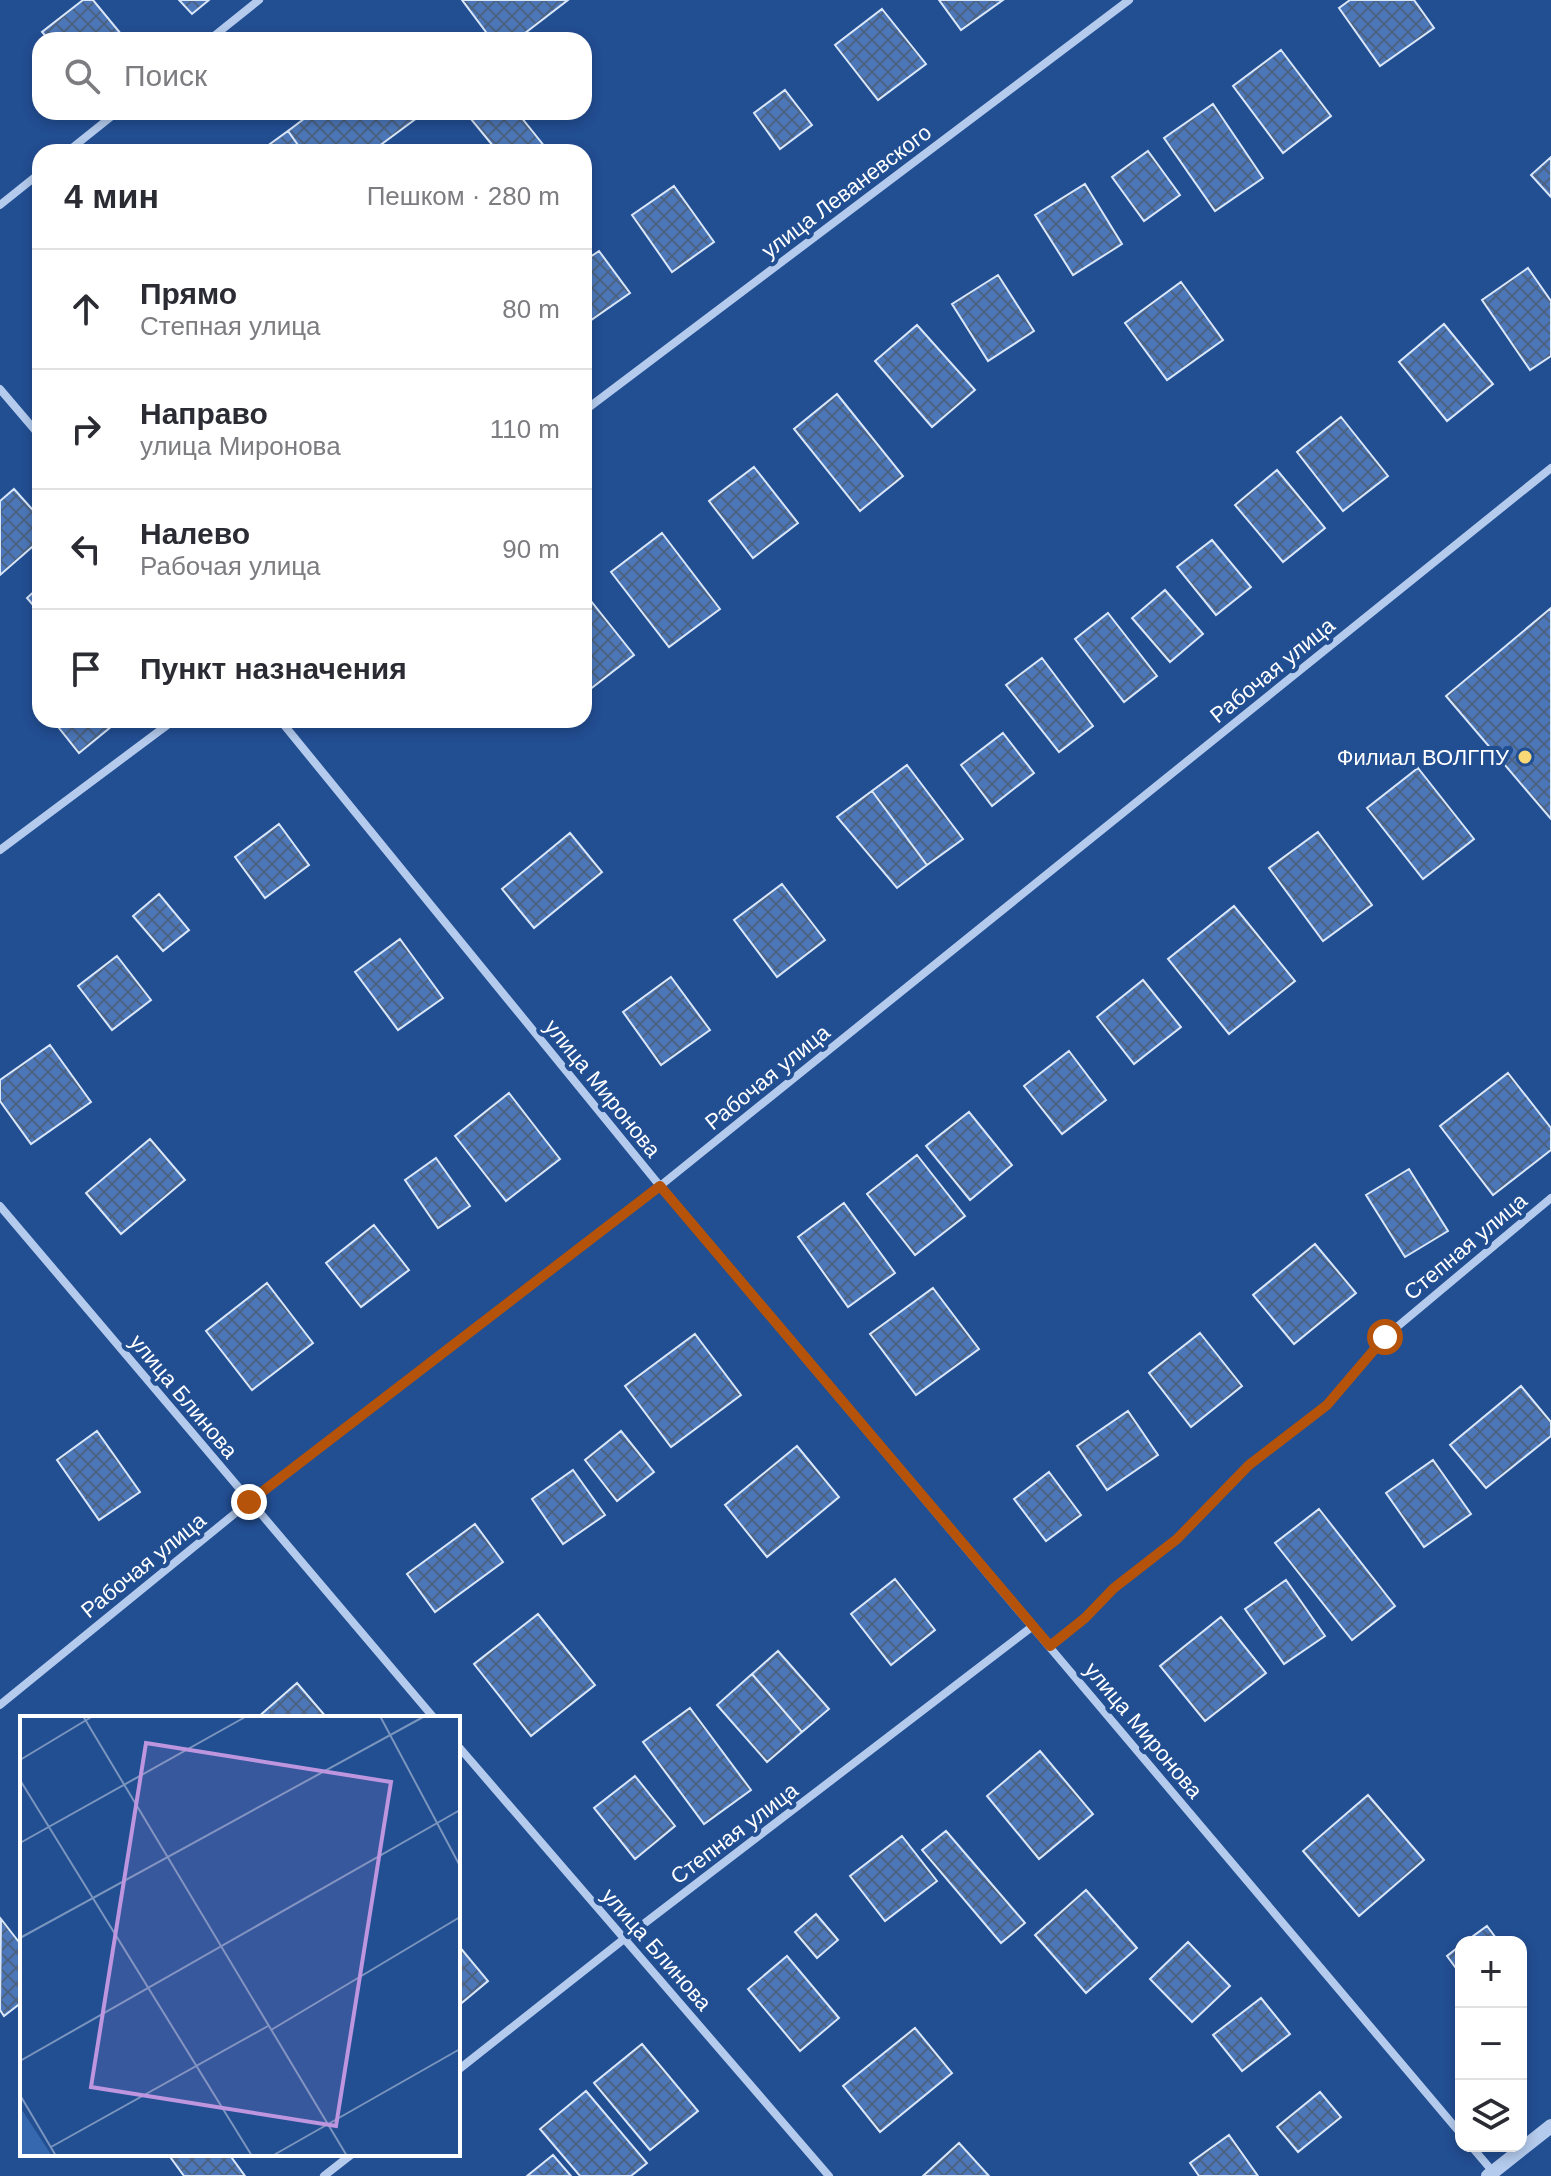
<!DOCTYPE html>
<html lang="ru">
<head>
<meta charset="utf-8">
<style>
	:root { --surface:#fff; --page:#f7f7f7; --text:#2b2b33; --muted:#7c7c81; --line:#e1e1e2 }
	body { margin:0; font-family:Helvetica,sans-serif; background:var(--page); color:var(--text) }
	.controls { position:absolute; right:24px; bottom:24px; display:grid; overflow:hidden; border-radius:16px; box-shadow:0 4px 12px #0003 }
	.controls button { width:72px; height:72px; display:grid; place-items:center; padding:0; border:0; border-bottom:2px solid var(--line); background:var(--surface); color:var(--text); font:40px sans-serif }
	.stop { position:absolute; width:24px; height:24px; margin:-18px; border:6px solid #b45309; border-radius:50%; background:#fff }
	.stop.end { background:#b45309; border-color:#fff; box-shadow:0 2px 8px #0008 }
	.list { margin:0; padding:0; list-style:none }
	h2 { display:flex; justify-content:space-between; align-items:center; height:104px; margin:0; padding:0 32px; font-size:34px }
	h2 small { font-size:26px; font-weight:400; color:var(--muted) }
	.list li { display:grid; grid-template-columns:52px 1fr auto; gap:24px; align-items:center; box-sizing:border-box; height:120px; padding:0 32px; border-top:2px solid var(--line) }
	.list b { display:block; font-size:30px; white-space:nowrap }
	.list p { margin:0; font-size:26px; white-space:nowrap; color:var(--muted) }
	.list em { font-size:26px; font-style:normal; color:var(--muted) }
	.icon { flex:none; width:44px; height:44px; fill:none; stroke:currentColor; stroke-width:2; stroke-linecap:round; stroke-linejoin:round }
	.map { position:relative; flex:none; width:1551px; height:2176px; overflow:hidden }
	.search { position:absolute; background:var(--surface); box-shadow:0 4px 12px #0003; left:32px; top:32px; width:560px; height:88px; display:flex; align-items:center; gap:20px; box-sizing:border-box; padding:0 28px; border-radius:24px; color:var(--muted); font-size:30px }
	.panel { position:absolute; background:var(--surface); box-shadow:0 4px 12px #0003; left:32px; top:144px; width:560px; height:584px; border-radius:24px }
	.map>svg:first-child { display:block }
	.building { fill:url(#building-cross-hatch); stroke:#d9e7f9; stroke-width:2 }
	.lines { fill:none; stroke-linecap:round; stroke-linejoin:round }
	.minor { stroke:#b4cbed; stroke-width:8 }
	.tertiary { stroke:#b4cbed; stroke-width:14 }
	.route { stroke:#b45309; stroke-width:10 }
	.poi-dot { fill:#f9d876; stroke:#224e92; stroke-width:3 }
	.labels { text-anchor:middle; stroke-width:8; stroke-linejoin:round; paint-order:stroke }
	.street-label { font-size:22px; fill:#fff; stroke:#224e92 }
	.poi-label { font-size:22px; fill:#fff; stroke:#224e92; text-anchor:end }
	.inset-road { fill:none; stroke:#7a95be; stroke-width:2 }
	.view { fill:#bd96df; fill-opacity:0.15; stroke:#bd96df; stroke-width:4 }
	.inset-edge { fill:none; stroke:#fff; stroke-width:4 }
</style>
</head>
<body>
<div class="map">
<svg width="1551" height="2176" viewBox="0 0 1551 2176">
	<defs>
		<pattern id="building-cross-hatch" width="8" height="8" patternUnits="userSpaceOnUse" patternTransform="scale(2)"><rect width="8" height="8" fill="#4b77b9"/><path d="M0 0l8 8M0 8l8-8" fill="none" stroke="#4c6282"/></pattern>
	</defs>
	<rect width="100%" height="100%" fill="#224e92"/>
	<path class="building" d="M 83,0 L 93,0 L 126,40 L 49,40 L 42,32 Z
		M 179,0 L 209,0 L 192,14 Z
		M 462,0 L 568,0 L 516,40 L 492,40 Z
		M 939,0 L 1003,0 L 961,30 Z
		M 1350,0 L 1414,0 L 1434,28 L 1380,66 L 1339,8 Z
		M 882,9 L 926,64 L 878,100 L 835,45 Z
		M 1281,50 L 1331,116 L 1283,153 L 1233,86 Z
		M 785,90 L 812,125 L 780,149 L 754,113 Z
		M 1213,104 L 1263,178 L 1215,211 L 1164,138 Z
		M 313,112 L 425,112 L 371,152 L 303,152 L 288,131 Z
		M 517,112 L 549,152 L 498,152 L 466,113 Z
		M 288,131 L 303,152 L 259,152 Z
		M 1148,151 L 1180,195 L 1144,221 L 1112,177 Z
		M 1551,157 L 1551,197 L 1531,175 Z
		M 1085,184 L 1122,244 L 1073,275 L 1035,215 Z
		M 674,186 L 714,242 L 672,272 L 632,215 Z
		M 599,251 L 630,293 L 584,325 L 584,261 Z
		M 1528,268 L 1551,301 L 1551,356 L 1530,370 L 1482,300 Z
		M 998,275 L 1034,331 L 988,361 L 952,304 Z
		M 1181,282 L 1223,340 L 1167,380 L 1125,323 Z
		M 1444,324 L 1493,384 L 1447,421 L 1399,362 Z
		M 917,325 L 975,390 L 932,427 L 875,361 Z
		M 837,394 L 903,476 L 860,511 L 794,429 Z
		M 1341,417 L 1388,476 L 1343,511 L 1297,452 Z
		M 754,467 L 798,523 L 753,558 L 709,501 Z
		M 1277,470 L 1325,528 L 1283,562 L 1235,505 Z
		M 14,489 L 40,518 L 40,540 L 0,575 L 0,501 Z
		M 662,533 L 720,609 L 669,647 L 611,572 Z
		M 1212,540 L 1251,587 L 1216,615 L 1177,567 Z
		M 40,586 L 40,613 L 27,598 Z
		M 1165,590 L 1203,634 L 1170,662 L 1132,618 Z
		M 587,596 L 634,655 L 584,694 L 584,598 Z
		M 1551,608 L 1551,819 L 1446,696 Z
		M 1108,613 L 1157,676 L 1124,702 L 1075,639 Z
		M 1042,658 L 1093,726 L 1059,752 L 1006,685 Z
		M 60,720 L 115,720 L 117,722 L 79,753 L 55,723 Z
		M 1003,733 L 1034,773 L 992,806 L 961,765 Z
		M 907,765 L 963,839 L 927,865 L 872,791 Z
		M 1418,768 L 1474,839 L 1423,879 L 1367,808 Z
		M 872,791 L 927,865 L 897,888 L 837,817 Z
		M 279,824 L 309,865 L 265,898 L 235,857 Z
		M 1318,832 L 1372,905 L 1323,941 L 1269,868 Z
		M 570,833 L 602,872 L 534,928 L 502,889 Z
		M 782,884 L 825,940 L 777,977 L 734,920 Z
		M 159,894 L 189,930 L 163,951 L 133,916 Z
		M 1234,906 L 1295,981 L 1229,1034 L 1168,959 Z
		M 400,939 L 443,998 L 398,1030 L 355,972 Z
		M 117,956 L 151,1000 L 112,1030 L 78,986 Z
		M 671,977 L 710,1030 L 661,1065 L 623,1012 Z
		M 1143,980 L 1181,1027 L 1134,1064 L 1097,1017 Z
		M 50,1045 L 91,1102 L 31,1144 L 0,1101 L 0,1080 Z
		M 1069,1051 L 1106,1100 L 1062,1134 L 1024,1086 Z
		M 1508,1073 L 1551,1128 L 1551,1150 L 1493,1195 L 1440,1126 Z
		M 509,1093 L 560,1159 L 506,1201 L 455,1136 Z
		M 969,1112 L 1012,1165 L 970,1200 L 926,1146 Z
		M 150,1139 L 185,1180 L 121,1234 L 86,1193 Z
		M 917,1155 L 965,1216 L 915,1255 L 867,1194 Z
		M 436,1158 L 470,1206 L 438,1228 L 405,1180 Z
		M 1409,1169 L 1448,1231 L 1405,1257 L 1366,1195 Z
		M 844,1203 L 895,1273 L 848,1307 L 798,1237 Z
		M 374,1225 L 409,1270 L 361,1307 L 326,1263 Z
		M 1315,1244 L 1356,1293 L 1294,1344 L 1253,1295 Z
		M 267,1283 L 313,1343 L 252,1390 L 206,1331 Z
		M 933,1288 L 979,1349 L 916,1395 L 870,1334 Z
		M 1200,1333 L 1242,1386 L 1191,1427 L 1149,1373 Z
		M 695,1334 L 741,1395 L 671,1447 L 625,1386 Z
		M 1521,1386 L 1551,1422 L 1551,1436 L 1486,1488 L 1450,1445 Z
		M 1128,1411 L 1158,1455 L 1107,1490 L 1077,1446 Z
		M 97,1431 L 140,1492 L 99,1520 L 57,1460 Z
		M 621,1431 L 654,1472 L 617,1501 L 585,1460 Z
		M 797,1446 L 839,1497 L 767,1557 L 725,1505 Z
		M 1433,1460 L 1471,1514 L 1424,1547 L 1386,1493 Z
		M 573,1470 L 605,1515 L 563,1544 L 532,1499 Z
		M 1049,1472 L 1081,1515 L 1046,1541 L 1014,1499 Z
		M 1319,1509 L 1395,1606 L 1352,1640 L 1275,1543 Z
		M 475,1524 L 503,1562 L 435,1612 L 407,1574 Z
		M 895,1579 L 935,1630 L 891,1665 L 851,1614 Z
		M 1286,1580 L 1325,1636 L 1284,1664 L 1245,1609 Z
		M 538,1614 L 595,1685 L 531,1736 L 474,1664 Z
		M 1221,1617 L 1266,1673 L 1205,1721 L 1160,1666 Z
		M 778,1651 L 829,1709 L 802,1732 L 752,1674 Z
		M 752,1674 L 802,1732 L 767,1762 L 717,1705 Z
		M 297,1683 L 327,1718 L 257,1718 Z
		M 690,1708 L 751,1790 L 704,1824 L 643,1742 Z
		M 1040,1751 L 1093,1814 L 1039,1859 L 987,1796 Z
		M 635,1776 L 675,1826 L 635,1859 L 594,1808 Z
		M 1368,1795 L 1424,1860 L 1359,1916 L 1303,1851 Z
		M 946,1831 L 1025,1923 L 1001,1943 L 922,1850 Z
		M 902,1836 L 937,1881 L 885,1921 L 850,1876 Z
		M 1086,1890 L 1137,1948 L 1086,1993 L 1035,1935 Z
		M 816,1914 L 838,1940 L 817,1958 L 795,1932 Z
		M 1,1919 L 22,1946 L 22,2002 L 4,2016 L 0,2010 Z
		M 1487,1926 L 1499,1942 L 1465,1942 Z
		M 1188,1942 L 1230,1986 L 1192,2022 L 1150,1979 Z
		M 458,1945 L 488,1981 L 458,2006 Z
		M 1461,1945 L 1461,1975 L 1447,1956 Z
		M 787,1956 L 839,2018 L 800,2051 L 748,1989 Z
		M 1261,1998 L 1290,2034 L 1242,2071 L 1213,2035 Z
		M 915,2028 L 952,2073 L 880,2132 L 843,2086 Z
		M 642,2044 L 698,2111 L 650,2150 L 594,2083 Z
		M 586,2091 L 647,2163 L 631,2176 L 580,2176 L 540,2129 Z
		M 1320,2092 L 1341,2117 L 1298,2152 L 1277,2127 Z
		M 1229,2135 L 1258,2176 L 1199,2176 L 1190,2163 Z
		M 959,2143 L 989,2176 L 923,2176 Z
		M 168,2154 L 229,2154 L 245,2176 L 184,2176 Z
		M 553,2155 L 571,2176 L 527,2176 Z"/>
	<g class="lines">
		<path class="minor" d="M 209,40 L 259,0
			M 67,152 L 117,112
			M 0,205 L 40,173
			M 0,389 L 40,436
			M 584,411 L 1129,0
			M 280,720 L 660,1186 L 1461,2134
			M 0,850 L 174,720
			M 0,1206 L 434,1718
			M 1050,1646 L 1085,1618 L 1114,1588 L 1177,1539 L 1249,1465 L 1327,1405 L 1385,1337 L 1551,1198
			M 0,1705 L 249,1502 L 660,1186 L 1551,468
			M 458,1746 L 829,2176
			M 458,2070 L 624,1939 L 1033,1626
			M 1471,2146 L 1494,2173
			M 324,2176 L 352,2154"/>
		<path class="tertiary" d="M 1488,2176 L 1551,2126"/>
	</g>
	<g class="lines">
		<path class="route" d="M 249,1502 L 660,1186 L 1050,1646 L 1085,1618 L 1114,1588 L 1177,1539 L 1249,1465 L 1327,1405 L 1385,1337"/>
	</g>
	<circle class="poi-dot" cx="1525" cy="757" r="8"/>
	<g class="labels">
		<g class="street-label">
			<text transform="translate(846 191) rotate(-37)" y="8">улица Леваневского</text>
			<text transform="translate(1272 670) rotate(-39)" y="8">Рабочая улица</text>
			<text transform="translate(767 1077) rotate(-39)" y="8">Рабочая улица</text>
			<text transform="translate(603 1088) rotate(51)" y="8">улица Миронова</text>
			<text transform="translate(1465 1246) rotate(-40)" y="8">Степная улица</text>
			<text transform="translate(184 1396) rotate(50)" y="8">улица Блинова</text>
			<text transform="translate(143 1565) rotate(-39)" y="8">Рабочая улица</text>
			<text transform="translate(1144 1730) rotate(50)" y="8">улица Миронова</text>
			<text transform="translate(734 1833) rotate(-37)" y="8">Степная улица</text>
			<text transform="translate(657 1949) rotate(49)" y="8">улица Блинова</text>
		</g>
		<g class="poi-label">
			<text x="1509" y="765">Филиал ВОЛГПУ</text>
		</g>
	</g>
	<g transform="translate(20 1716)">
		<rect width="440" height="440" fill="#224e92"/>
		<path d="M 0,391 L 32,440 L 0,440 Z" fill="#3668af"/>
		<path class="inset-road" d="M 63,0 L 327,440M 360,0 L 440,150M 0,44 L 73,0M 0,64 L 232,440M 0,127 L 227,0M 0,222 L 405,0M 251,314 L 440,201M 0,345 L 440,94M 0,379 L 36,440M 31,431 L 248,310M 252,440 L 440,333"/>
		<path class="view" d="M 126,27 L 371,66 L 316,410 L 71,371 Z"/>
		<rect width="440" height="440" class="inset-edge"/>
	</g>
</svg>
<div class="controls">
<button>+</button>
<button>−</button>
<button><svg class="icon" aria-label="layers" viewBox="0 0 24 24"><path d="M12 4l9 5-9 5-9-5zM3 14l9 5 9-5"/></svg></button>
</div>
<div class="stop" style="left:1385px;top:1337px"></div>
<div class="stop end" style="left:249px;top:1502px"></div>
<div class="search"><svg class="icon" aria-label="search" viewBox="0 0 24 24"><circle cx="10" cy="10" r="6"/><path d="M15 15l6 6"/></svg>Поиск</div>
<section class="panel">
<h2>4 мин<small>Пешком · 280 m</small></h2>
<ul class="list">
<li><svg class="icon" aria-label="ahead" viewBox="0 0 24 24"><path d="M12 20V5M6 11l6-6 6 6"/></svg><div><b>Прямо</b><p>Степная улица</p></div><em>80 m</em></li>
<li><svg class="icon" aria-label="right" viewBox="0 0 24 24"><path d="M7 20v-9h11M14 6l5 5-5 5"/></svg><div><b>Направо</b><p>улица Миронова</p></div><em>110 m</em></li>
<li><svg class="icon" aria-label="left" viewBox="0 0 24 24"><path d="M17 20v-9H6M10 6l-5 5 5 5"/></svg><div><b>Налево</b><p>Рабочая улица</p></div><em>90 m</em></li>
<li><svg class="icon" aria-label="arrive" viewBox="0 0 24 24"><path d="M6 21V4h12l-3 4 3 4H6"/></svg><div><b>Пункт назначения</b></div></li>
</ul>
</section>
</div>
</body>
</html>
